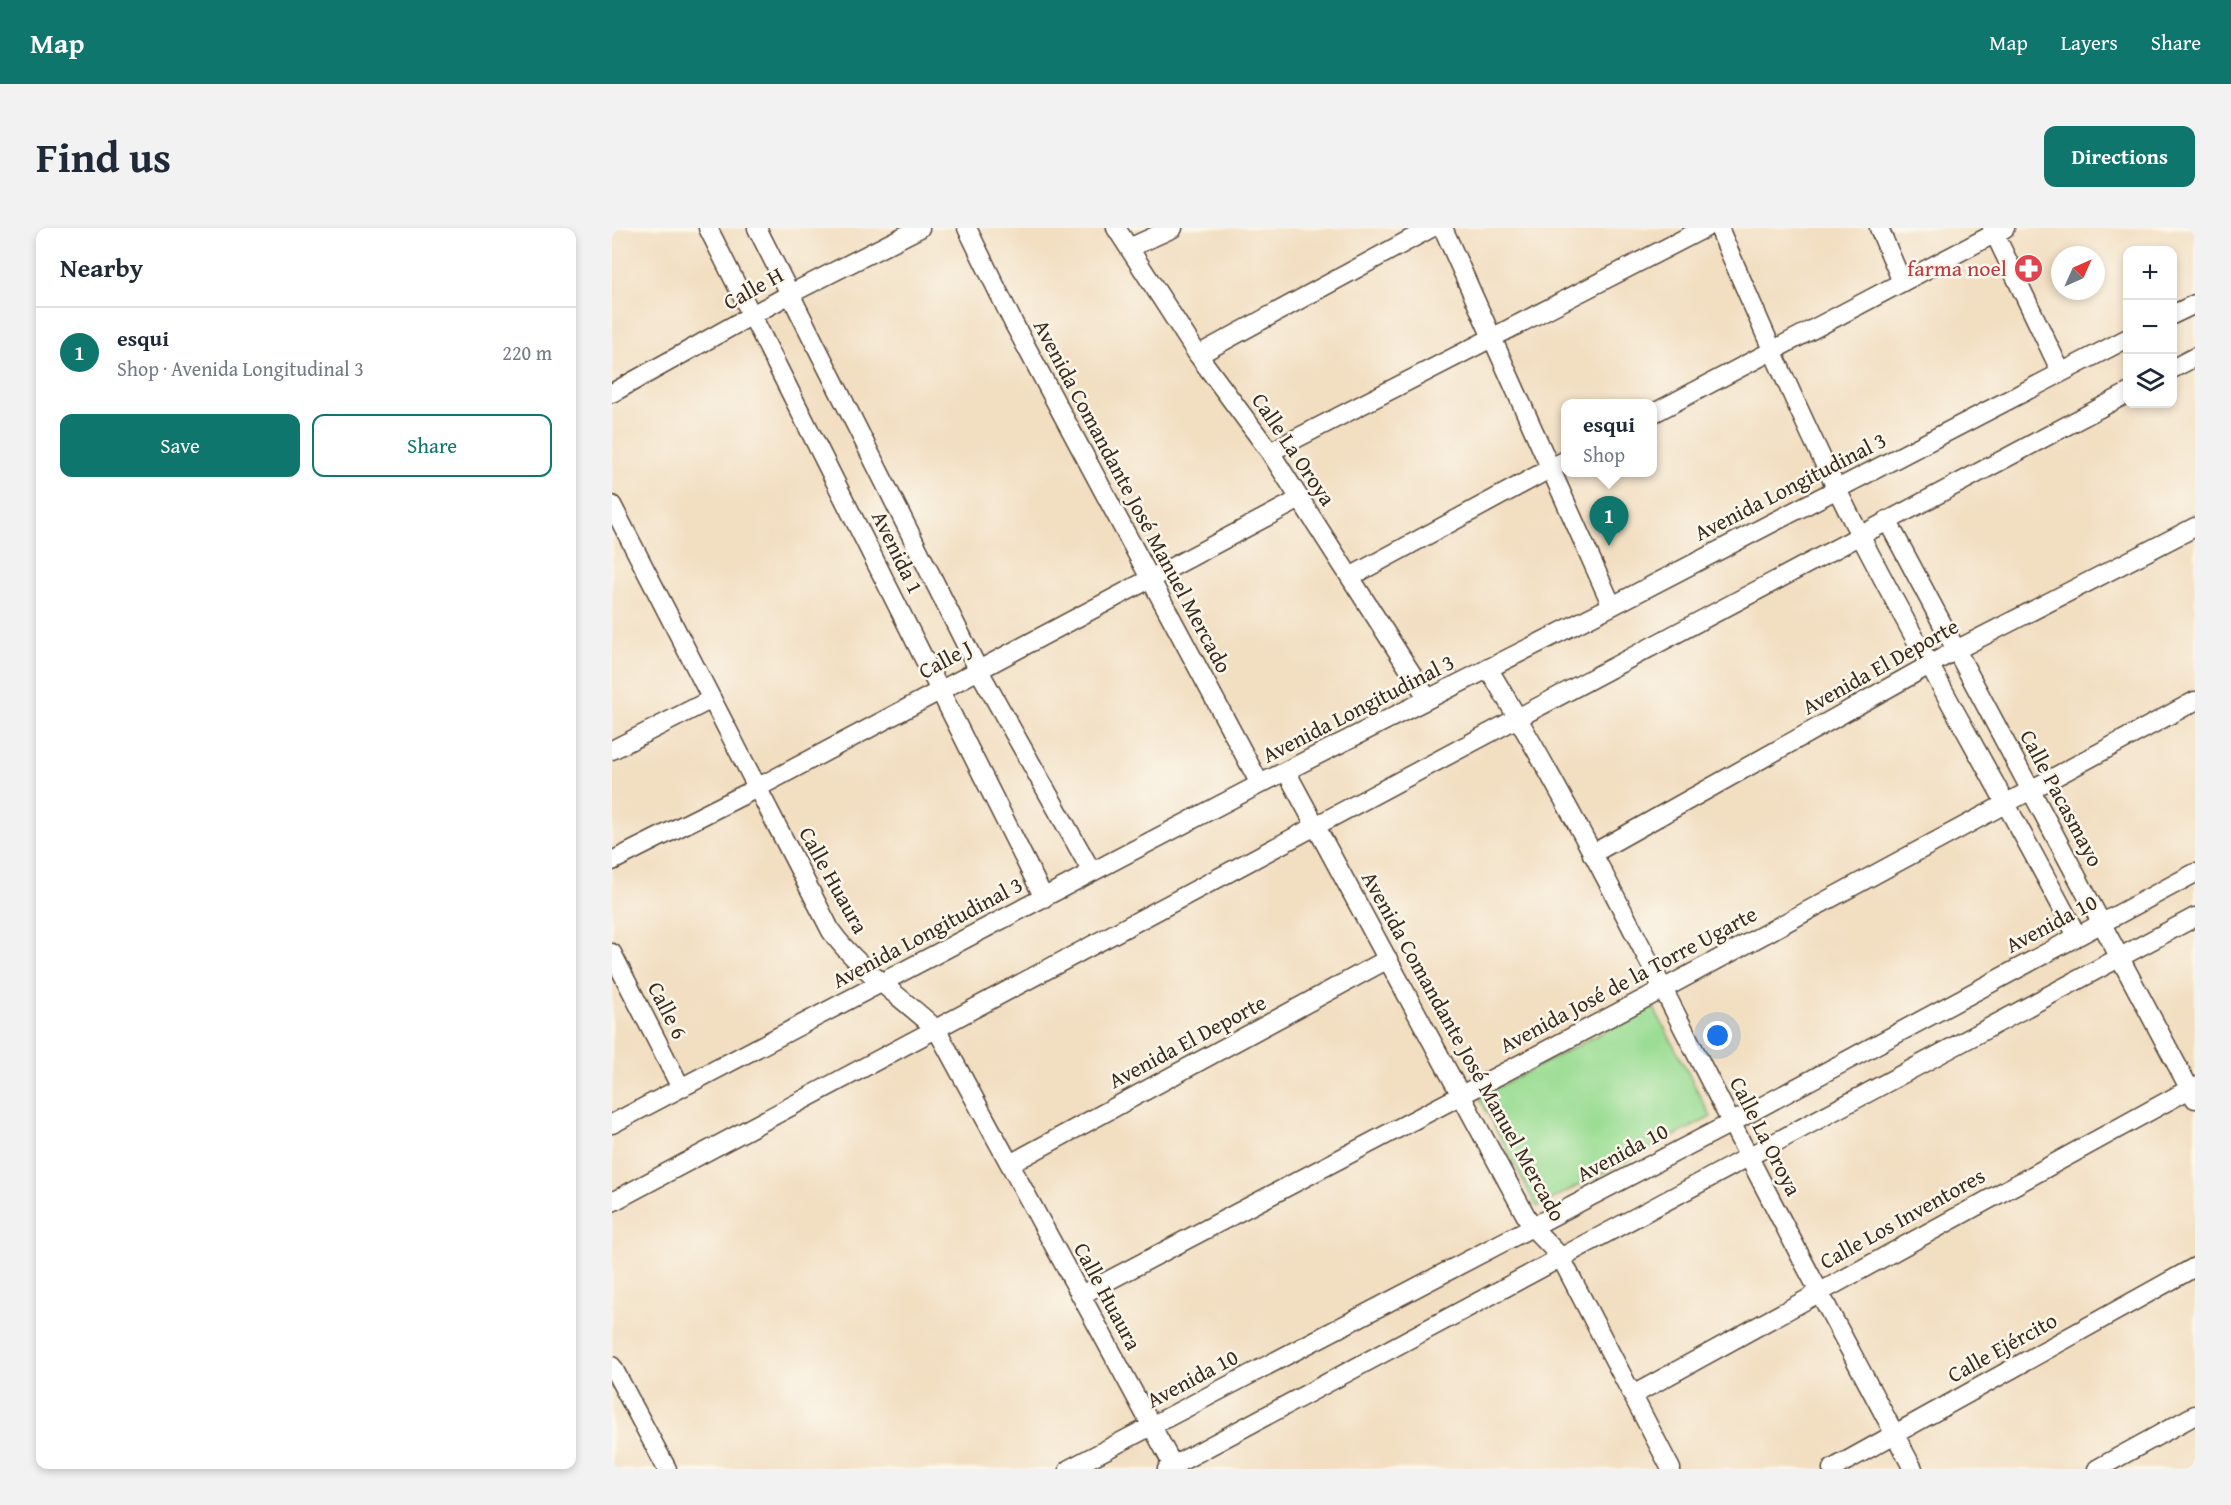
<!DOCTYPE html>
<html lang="en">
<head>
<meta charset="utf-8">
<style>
	:root { --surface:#fff; --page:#f2f2f3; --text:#1f2937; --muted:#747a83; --line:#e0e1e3; --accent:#0f766e }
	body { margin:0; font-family:"Gentium Book Plus",serif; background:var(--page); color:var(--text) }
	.controls { position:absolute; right:18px; top:18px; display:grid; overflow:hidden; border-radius:12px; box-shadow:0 3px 9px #0003 }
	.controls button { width:54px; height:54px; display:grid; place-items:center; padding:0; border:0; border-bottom:2px solid var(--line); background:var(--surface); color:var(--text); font:30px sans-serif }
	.compass { position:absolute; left:1439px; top:18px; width:54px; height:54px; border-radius:50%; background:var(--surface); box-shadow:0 3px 9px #0003; rotate:45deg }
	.you { position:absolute; left:1106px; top:808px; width:21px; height:21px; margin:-15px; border:4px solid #fff; border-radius:50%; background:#1a73e8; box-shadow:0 0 0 9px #1a73e833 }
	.badge { display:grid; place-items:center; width:39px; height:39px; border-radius:50%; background:var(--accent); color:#fff; font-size:20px; font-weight:700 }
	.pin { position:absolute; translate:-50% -50px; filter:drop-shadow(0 2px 3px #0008) }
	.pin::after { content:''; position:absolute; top:32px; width:21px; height:18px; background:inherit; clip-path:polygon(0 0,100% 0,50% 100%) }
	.popup { position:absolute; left:949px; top:171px; width:96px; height:78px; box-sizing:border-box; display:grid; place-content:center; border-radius:12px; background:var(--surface); filter:drop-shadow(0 2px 4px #0005); font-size:20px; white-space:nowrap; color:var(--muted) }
	.popup b { font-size:22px; color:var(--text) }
	.popup::after { content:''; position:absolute; left:50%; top:100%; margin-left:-12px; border:12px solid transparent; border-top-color:var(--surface) }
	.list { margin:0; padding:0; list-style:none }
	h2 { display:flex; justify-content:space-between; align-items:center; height:78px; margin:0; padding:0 24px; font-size:26px }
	h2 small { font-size:20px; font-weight:400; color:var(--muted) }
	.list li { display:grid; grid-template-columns:39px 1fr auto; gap:18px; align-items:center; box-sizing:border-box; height:90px; padding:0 24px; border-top:2px solid var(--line) }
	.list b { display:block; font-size:22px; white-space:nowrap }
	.list p { margin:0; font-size:20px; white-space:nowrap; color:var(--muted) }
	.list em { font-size:20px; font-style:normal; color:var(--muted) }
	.actions { display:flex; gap:12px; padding:18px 24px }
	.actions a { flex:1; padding:14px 0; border:2px solid var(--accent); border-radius:12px; text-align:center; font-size:21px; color:var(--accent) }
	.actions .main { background:var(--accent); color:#fff }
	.icon { flex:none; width:33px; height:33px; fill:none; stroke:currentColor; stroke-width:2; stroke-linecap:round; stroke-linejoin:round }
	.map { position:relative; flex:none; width:1583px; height:1241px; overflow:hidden; border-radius:12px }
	header { display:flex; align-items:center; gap:36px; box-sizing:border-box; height:84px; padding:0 30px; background:var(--accent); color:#fff }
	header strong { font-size:28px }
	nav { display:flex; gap:33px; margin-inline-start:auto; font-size:21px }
	.intro { display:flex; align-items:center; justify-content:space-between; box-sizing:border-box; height:144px; padding:0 36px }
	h1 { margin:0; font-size:42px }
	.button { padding:15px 27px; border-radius:12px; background:var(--accent); color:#fff; font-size:21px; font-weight:700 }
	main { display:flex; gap:36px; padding:0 36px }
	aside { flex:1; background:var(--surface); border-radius:12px; box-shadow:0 3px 9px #0003 }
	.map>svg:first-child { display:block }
	.park { fill:#9bdd94; stroke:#6b8459; stroke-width:1.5 }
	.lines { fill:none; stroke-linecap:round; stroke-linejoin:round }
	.minor-casing { stroke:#564536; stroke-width:21 }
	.minor { stroke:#fff; stroke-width:18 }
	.labels { text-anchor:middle; stroke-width:5; stroke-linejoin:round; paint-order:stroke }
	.health-label { font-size:22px; fill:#be3a42; stroke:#fbf7ec; text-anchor:end }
	.street-label { font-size:22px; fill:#3b2a1e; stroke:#fbf7ec }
</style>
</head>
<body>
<header>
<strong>Map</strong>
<nav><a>Map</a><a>Layers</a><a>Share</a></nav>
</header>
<div class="intro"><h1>Find us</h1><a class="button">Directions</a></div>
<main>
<aside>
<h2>Nearby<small></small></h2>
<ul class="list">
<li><span class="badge">1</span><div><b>esqui</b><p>Shop · Avenida Longitudinal 3</p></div><em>220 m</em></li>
</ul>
<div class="actions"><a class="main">Save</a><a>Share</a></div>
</aside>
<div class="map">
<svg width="1583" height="1241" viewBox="0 0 1583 1241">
	<rect width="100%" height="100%" fill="#fbf7ec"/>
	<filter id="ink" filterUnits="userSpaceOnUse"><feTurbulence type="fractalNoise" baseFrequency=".0167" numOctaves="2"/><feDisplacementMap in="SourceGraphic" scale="12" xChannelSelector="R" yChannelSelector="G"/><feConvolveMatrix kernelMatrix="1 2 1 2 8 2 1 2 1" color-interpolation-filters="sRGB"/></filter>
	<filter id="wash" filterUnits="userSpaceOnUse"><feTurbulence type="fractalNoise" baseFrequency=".008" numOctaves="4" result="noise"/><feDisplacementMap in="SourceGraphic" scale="24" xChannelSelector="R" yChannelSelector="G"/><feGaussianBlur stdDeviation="1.35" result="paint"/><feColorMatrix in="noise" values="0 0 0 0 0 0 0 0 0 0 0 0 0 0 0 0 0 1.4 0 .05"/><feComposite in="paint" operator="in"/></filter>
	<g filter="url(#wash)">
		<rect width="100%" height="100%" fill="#f2dec1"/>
		<path class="park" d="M 1041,778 L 1099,889 L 925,979 L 867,869 Z"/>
	</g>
	<g filter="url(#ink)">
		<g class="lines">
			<defs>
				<path id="minor" d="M 96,0 L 432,670
					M 145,0 L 366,441 L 480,644
					M 355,0 L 402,96 L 648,556
					M 504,0 L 586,127 L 658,224 L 816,471
					M 831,0 L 1000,378
					M 1107,0 C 1152,104 1197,209 1249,309 C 1319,444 1395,574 1465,708
					M 1267,0 L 1290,54
					M 1380,0 L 1449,144
					M 517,20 L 561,0
					M 1560,87 L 1583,76
					M 586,127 L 819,0
					M 1560,141 L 1583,129
					M 0,165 L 178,66 L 308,0
					M 1040,186 L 1393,0
					M 658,224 L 1093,0
					M 0,277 L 219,703 C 245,740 291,770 325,802 L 563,1241
					M 1275,292 L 1583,871
					M 738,349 L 954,232
					M 876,440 C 965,587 1041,742 1119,894 C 1178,1011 1240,1125 1301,1241
					M 0,522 L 100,471
					M 674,543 L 920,999 L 948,1028 L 1059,1241
					M 980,626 L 1344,422 L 1583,299
					M 0,633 L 145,560 L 688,271
					M 0,725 L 69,860
					M 0,896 L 648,556 L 1000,378 L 1516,110
					M 398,936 L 776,731
					M 0,974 C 507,706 1009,432 1516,165
					M 469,1067 L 1053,760 L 1583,473
					M 0,1138 L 55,1241
					M 1021,1167 L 1583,858
					M 457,1241 L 1119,895 L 1583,645
					M 555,1241 L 1583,689
					M 1220,1241 L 1583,1039
					M 1485,1241 L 1583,1187"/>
			</defs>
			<use href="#minor" class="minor-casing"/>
			<use href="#minor" class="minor"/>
		</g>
	</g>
	<defs>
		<symbol id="pharmacy-disc" viewBox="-11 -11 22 22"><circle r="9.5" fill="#e0444e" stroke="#fbf7ec"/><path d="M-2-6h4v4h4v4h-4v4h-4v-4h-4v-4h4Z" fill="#fff"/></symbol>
	</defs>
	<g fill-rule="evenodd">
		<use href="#pharmacy-disc" x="1400" y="24" width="33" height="33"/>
	</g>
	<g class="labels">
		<g class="health-label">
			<text x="1395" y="48">farma noel</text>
		</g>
		<g class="street-label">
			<text transform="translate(141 60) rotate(-29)" y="8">Calle H</text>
			<text transform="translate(682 221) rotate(56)" y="8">Calle La Oroya</text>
			<text transform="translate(1178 258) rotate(-27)" y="8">Avenida Longitudinal 3</text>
			<text transform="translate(521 268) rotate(62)" y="8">Avenida Comandante José Manuel Mercado</text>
			<text transform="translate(286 324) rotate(64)" y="8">Avenida 1</text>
			<text transform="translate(333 431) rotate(-28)" y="8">Calle J</text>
			<text transform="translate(1268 438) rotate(-29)" y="8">Avenida El Deporte</text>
			<text transform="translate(746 480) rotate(-27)" y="8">Avenida Longitudinal 3</text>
			<text transform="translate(1450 570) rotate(62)" y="8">Calle Pacasmayo</text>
			<text transform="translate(222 652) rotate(61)" y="8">Calle Huaura</text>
			<text transform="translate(1439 695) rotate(-28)" y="8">Avenida 10</text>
			<text transform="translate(315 704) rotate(-28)" y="8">Avenida Longitudinal 3</text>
			<text transform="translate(1016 751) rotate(-28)" y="8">Avenida José de la Torre Ugarte</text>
			<text transform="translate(56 782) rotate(63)" y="8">Calle 6</text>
			<text transform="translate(575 813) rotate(-28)" y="8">Avenida El Deporte</text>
			<text transform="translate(852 818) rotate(61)" y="8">Avenida Comandante José Manuel Mercado</text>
			<text transform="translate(1154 908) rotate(63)" y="8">Calle La Oroya</text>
			<text transform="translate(1010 924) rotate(-28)" y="8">Avenida 10</text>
			<text transform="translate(1290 990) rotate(-29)" y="8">Calle Los Inventores</text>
			<text transform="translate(496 1068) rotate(62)" y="8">Calle Huaura</text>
			<text transform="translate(1390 1119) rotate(-29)" y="8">Calle Ejército</text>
			<text transform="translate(580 1150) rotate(-28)" y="8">Avenida 10</text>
		</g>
	</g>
</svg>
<div class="controls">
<button>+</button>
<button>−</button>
<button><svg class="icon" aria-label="layers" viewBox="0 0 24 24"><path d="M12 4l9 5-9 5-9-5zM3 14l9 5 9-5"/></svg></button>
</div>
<svg class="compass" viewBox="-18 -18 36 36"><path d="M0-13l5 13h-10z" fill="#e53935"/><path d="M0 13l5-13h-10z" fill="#747a83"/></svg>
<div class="you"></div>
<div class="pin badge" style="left:997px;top:318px">1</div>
<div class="popup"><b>esqui</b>Shop</div>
</div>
</main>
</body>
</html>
